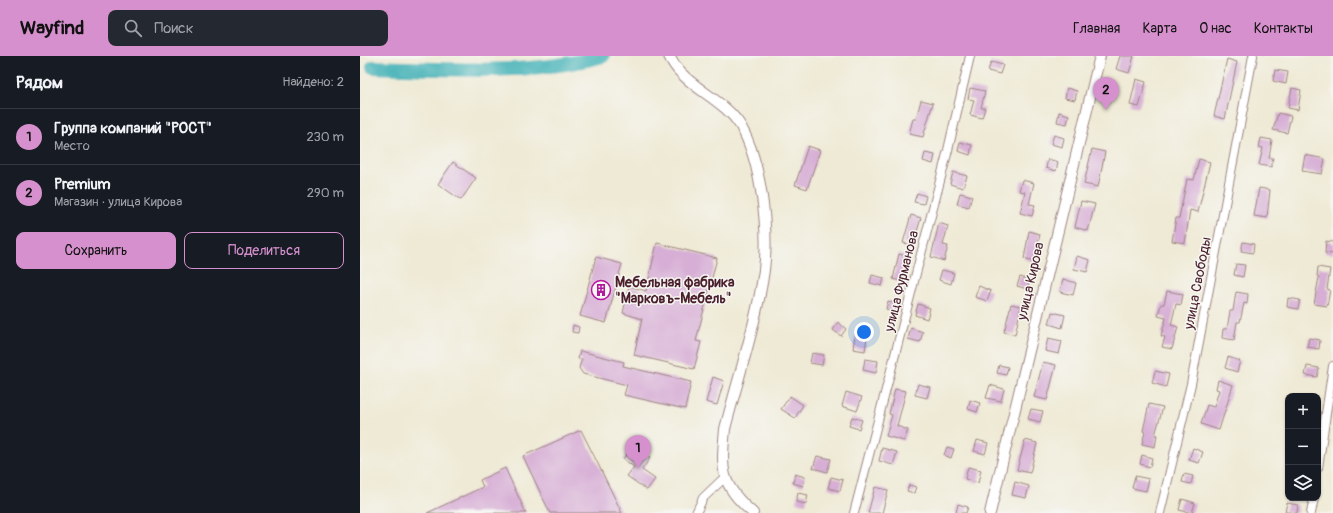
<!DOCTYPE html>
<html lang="ru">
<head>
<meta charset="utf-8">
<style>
	:root { --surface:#171b24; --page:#242831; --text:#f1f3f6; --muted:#9ea1a6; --line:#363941; --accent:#d690ce }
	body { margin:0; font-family:Pangolin,sans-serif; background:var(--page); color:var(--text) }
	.controls { position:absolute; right:12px; bottom:12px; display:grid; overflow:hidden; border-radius:8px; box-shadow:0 1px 3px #0004 }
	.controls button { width:36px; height:36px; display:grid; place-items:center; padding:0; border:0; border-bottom:1px solid var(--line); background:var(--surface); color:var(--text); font:20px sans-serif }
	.you { position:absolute; left:504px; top:276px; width:14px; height:14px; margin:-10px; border:3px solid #fff; border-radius:50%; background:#1a73e8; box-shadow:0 0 0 6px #1a73e833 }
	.badge { display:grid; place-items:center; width:26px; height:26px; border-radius:50%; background:var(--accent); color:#111; font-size:13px; font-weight:700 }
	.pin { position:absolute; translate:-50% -33px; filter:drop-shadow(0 1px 2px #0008) }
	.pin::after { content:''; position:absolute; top:21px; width:14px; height:12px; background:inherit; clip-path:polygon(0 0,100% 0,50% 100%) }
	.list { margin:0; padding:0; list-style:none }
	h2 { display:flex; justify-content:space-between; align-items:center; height:52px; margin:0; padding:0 16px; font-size:17px }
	h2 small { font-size:13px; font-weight:400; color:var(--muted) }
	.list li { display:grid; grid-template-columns:26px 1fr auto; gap:12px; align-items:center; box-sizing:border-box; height:56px; padding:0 16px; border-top:1px solid var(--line) }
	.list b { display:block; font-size:15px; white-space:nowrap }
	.list p { margin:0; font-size:13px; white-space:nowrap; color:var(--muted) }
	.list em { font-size:13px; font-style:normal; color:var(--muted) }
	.actions { display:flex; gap:8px; padding:12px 16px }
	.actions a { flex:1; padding:9px 0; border:1px solid var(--accent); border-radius:8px; text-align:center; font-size:14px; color:var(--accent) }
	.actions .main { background:var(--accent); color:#111 }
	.icon { flex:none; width:22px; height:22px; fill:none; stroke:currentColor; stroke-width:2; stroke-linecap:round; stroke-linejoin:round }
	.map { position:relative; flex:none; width:973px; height:457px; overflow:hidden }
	header { display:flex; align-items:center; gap:24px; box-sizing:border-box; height:56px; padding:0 20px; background:var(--accent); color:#111 }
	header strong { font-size:19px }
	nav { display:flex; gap:22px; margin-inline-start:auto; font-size:14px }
	.search { width:280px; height:36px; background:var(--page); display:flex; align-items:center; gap:10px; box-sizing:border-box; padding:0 14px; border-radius:8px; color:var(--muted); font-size:15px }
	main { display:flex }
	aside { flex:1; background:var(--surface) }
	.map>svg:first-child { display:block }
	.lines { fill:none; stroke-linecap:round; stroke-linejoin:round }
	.river { stroke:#3fb0b6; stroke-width:14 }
	.building { fill:#d7aed5 }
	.minor-casing { stroke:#9c8480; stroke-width:10 }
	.tertiary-casing { stroke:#9c8480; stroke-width:12 }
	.minor { stroke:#fff; stroke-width:8 }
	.tertiary { stroke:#fff; stroke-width:10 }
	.labels { text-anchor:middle; stroke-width:3; stroke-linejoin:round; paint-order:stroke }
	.street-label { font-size:14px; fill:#4a1f2b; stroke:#f6f6f2 }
	.poi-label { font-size:14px; font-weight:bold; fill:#4a1f2b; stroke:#f6f6f2; text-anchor:start }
</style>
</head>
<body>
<header>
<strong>Wayfind</strong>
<div class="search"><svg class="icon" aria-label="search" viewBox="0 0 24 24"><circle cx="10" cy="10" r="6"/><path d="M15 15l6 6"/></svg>Поиск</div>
<nav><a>Главная</a><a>Карта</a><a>О нас</a><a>Контакты</a></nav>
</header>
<main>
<aside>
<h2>Рядом<small>Найдено: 2</small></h2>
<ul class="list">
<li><span class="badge">1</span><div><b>Группа компаний &quot;РОСТ&quot;</b><p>Место</p></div><em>230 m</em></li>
<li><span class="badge">2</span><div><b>Premium</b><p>Магазин · улица Кирова</p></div><em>290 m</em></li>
</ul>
<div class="actions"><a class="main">Сохранить</a><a>Поделиться</a></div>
</aside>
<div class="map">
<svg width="973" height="457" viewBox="0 0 973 457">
	<rect width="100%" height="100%" fill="#f6f6f2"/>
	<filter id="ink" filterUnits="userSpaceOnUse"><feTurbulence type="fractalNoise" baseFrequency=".025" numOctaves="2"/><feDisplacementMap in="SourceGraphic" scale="8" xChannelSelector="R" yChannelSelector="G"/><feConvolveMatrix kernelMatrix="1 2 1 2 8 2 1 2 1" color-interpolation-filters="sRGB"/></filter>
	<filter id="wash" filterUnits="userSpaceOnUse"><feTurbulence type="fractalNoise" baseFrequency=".012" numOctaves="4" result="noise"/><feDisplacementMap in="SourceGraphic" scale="16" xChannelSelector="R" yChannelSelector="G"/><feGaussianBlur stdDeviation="0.9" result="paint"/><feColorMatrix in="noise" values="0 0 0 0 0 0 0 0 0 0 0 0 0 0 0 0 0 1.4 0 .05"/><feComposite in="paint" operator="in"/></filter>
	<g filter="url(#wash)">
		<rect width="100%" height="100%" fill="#efead5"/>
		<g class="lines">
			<path class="river" d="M 13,11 C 86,13 171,20 243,0"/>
		</g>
		<g id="blocks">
			<path class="building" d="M 760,0 L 774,0 L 769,17 L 756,13 Z
				M 867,3 L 877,6 L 865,63 L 854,60 Z
				M 631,6 L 643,9 L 640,18 L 628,15 Z
				M 915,14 L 928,16 L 926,28 L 913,25 Z
				M 776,23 L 786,26 L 779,51 L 770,49 Z
				M 610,32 L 625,35 L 621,52 L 625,52 L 622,62 L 610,59 L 614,44 L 608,43 Z
				M 707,32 L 717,35 L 715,44 L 705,42 Z
				M 932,32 L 941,34 L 938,54 L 928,52 Z
				M 561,44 L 573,47 L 563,81 L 549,78 L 553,63 L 556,63 Z
				M 699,56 L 709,59 L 707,68 L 697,66 Z
				M 918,57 L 931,60 L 927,77 L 913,74 Z
				M 694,79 L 704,82 L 702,91 L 691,88 Z
				M 901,82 L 912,84 L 909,102 L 913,102 L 911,111 L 899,109 L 903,92 L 899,91 Z
				M 600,86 L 612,89 L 610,99 L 598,95 Z
				M 448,90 L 460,94 L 447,133 L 435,129 Z
				M 732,93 L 745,96 L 738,131 L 724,128 Z
				M 565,97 L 575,99 L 573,108 L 563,105 Z
				M 945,99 L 965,103 L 962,118 L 942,115 Z
				M 688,103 L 698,106 L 696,115 L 686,112 Z
				M 839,103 L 850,106 L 838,156 L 830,154 L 825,187 L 812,185 L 816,162 L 819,162 L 827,123 L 834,124 Z
				M 93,106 L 116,122 L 101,144 L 78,128 Z
				M 593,116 L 607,120 L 603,132 L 590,128 Z
				M 662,124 L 674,127 L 669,148 L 675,149 L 672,160 L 660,157 L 665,136 L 659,135 Z
				M 899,132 L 910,134 L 907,162 L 894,160 Z
				M 557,137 L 566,140 L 564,148 L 554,146 Z
				M 600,137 L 612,140 L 609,151 L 597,148 Z
				M 721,145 L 735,148 L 728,175 L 715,171 Z
				M 551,159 L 561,162 L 553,189 L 543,187 Z
				M 579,167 L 588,170 L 583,189 L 588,190 L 584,205 L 571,201 Z
				M 669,175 L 680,178 L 674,206 L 664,203 Z
				M 966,185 L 973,186 L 973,198 L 965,197 Z
				M 883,186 L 894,188 L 893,197 L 881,195 Z
				M 297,187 L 357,202 L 336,285 L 341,286 L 334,313 L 274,299 L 282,263 L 263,257 L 269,230 L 286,235 Z
				M 539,198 L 550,201 L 543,226 L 533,223 Z
				M 717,200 L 730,204 L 727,216 L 714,213 Z
				M 236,201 L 262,208 L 246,267 L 220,260 Z
				M 876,208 L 885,209 L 883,221 L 874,219 Z
				M 958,211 L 970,213 L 967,233 L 970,234 L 967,250 L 954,248 L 959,221 L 957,220 Z
				M 582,214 L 594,217 L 591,228 L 579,224 Z
				M 512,219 L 524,222 L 522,230 L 510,227 Z
				M 660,221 L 670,224 L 667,233 L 657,230 Z
				M 703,223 L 716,227 L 713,239 L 700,236 Z
				M 619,230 L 631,235 L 627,245 L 615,241 Z
				M 807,235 L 823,238 L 821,249 L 816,248 L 811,269 L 818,271 L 812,293 L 802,291 L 805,281 L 801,280 L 806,262 L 798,260 L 801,248 L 804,248 Z
				M 876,236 L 888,238 L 887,248 L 884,247 L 880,266 L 877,266 L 874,284 L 862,282 L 863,273 L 867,273 L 870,255 L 873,255 Z
				M 928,242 L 940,244 L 938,253 L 927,251 Z
				M 528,245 L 537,248 L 535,256 L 526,253 Z
				M 558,248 L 570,252 L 567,263 L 555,259 Z
				M 651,248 L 661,250 L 655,279 L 644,276 Z
				M 692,256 L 705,259 L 702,272 L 689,268 Z
				M 478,266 L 486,273 L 481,280 L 473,274 Z
				M 213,269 L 219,271 L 218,277 L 212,276 Z
				M 551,272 L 563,276 L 560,286 L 548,283 Z
				M 495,279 L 507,281 L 505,295 L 493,293 Z
				M 688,282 L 702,285 L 699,298 L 685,295 Z
				M 949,282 L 960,284 L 959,293 L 947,291 Z
				M 220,295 L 264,306 L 263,310 L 331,326 L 325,353 L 264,339 L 267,329 L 223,318 L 219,312 L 222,303 L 218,303 Z
				M 452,297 L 464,299 L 462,309 L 450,307 Z
				M 868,301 L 880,305 L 877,316 L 865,312 Z
				M 505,303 L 518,305 L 516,317 L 503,314 Z
				M 683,306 L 696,309 L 687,344 L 674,341 Z
				M 639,309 L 648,311 L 646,319 L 637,317 Z
				M 947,310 L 959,312 L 957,321 L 945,319 Z
				M 795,315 L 809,318 L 806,331 L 792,327 Z
				M 353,321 L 364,325 L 357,349 L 346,346 Z
				M 858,324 L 873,329 L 859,374 L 841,368 L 847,349 L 854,351 L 859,334 L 856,333 Z
				M 558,328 L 570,331 L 567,342 L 555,339 Z
				M 630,329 L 644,333 L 641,345 L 626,342 Z
				M 535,333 L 546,335 L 537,370 L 548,374 L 544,385 L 526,380 L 532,359 L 529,358 Z
				M 486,336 L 502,341 L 497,355 L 482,350 Z
				M 430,340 L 443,349 L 435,362 L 421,353 Z
				M 610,344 L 620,347 L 617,356 L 608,353 Z
				M 789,348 L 803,351 L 795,379 L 797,379 L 795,391 L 782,388 L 785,376 L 783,375 Z
				M 671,353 L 683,355 L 680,366 L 668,363 Z
				M 492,361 L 502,364 L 499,373 L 489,370 Z
				M 221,374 L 238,408 L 262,457 L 190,457 L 163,400 Z
				M 617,384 L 628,387 L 625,398 L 614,395 Z
				M 665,384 L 677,387 L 670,417 L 657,414 Z
				M 272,390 L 290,402 L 282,414 L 295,423 L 287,434 L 267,420 L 274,411 L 263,403 Z
				M 587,391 L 594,393 L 591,402 L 584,399 Z
				M 522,392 L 537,396 L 533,409 L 519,405 Z
				M 833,392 L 843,396 L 839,407 L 829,404 Z
				M 782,399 L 792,402 L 790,411 L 780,408 Z
				M 457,400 L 471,403 L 467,416 L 453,412 Z
				M 608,411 L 621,414 L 618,427 L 605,423 Z
				M 145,412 L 166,457 L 67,457 L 123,431 L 120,424 Z
				M 435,418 L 445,421 L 443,430 L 433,427 Z
				M 824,418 L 833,420 L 831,428 L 822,426 Z
				M 775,420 L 789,423 L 786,435 L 772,432 Z
				M 471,421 L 483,424 L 480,435 L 468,432 Z
				M 655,426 L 669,430 L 666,442 L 652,439 Z
				M 549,429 L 556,431 L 554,437 L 547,435 Z
				M 515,431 L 528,434 L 522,457 L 508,457 Z
				M 438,437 L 448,439 L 446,448 L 436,446 Z
				M 822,443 L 835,447 L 832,457 L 819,454 Z
				M 927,447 L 938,449 L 937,457 L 925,456 Z
				M 598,448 L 608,451 L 606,457 L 596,457 Z"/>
		</g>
	</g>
	<g filter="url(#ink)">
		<use href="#blocks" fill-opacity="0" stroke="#9c8480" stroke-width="1"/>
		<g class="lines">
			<defs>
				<path id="minor" d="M 958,412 L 973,310
					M 336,457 L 343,442 L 364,422
					M 494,457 L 588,94 L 610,0
					M 800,457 L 831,328 L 893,0
					M 951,457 L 954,442"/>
				<path id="tertiary" d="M 309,0 C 312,6 316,12 321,17 C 339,36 366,47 380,69 C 401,104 409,173 404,214 C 397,265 378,322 365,373 C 361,414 360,429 393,457
					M 630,457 L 740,0"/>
			</defs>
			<use href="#minor" class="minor-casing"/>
			<use href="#tertiary" class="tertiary-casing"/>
			<use href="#minor" class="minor"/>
			<use href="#tertiary" class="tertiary"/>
		</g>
	</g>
	<defs>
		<symbol id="building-ring" viewBox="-11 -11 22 22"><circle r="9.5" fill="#f6f6f2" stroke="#b5179e" stroke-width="1.5"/><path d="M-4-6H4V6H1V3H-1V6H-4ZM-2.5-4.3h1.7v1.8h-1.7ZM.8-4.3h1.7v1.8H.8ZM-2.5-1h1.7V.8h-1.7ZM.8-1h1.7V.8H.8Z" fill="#b5179e"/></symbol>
	</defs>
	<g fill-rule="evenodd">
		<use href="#building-ring" x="230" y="223" width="22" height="22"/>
	</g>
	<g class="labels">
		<g class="street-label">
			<text transform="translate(541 225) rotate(-76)" y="5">улица Фурманова</text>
			<text transform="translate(670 225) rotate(-77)" y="5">улица Кирова</text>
			<text transform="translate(837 227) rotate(-79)" y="5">улица Свободы</text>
		</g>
		<g class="poi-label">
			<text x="255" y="231">Мебельная фабрика<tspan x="255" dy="16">"Марковъ-Мебель"</tspan></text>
		</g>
	</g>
</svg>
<div class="controls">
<button>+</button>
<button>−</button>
<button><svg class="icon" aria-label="layers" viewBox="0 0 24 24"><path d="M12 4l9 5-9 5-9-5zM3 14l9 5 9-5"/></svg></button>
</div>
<div class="you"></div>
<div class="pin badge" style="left:278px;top:412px">1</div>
<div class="pin badge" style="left:746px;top:54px">2</div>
</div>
</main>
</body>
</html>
